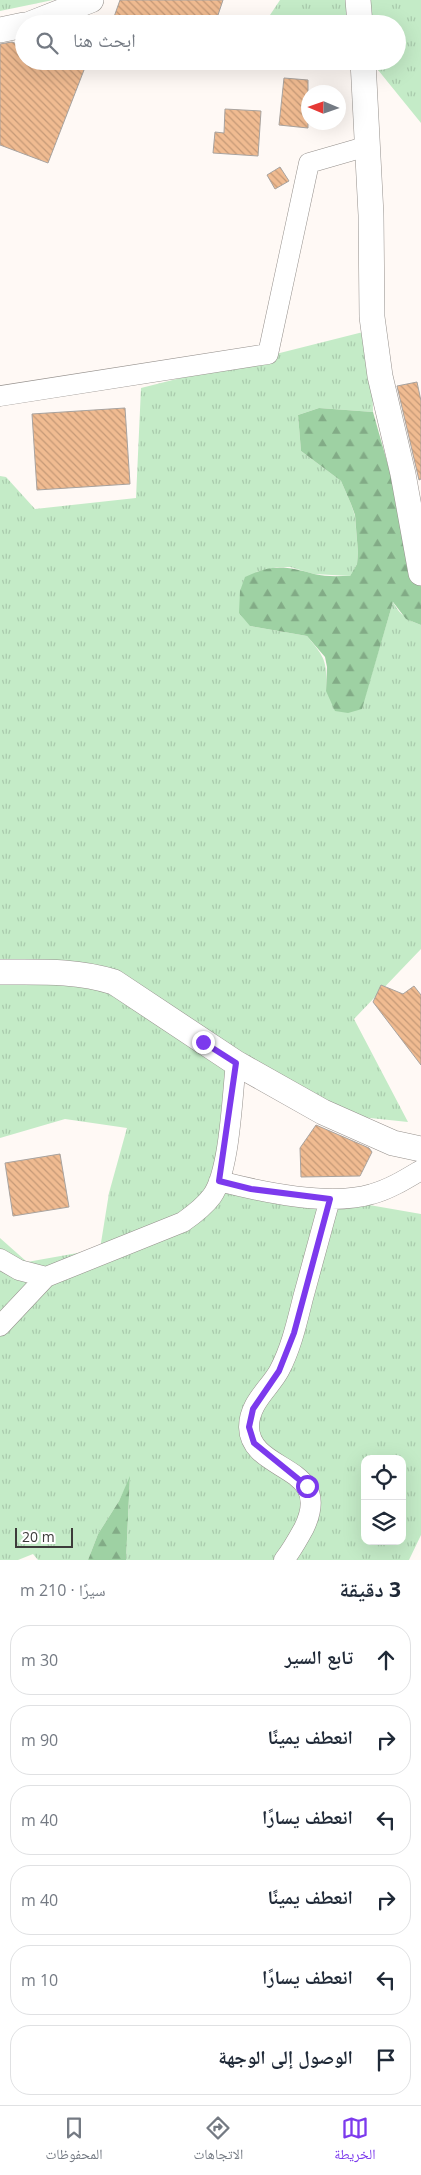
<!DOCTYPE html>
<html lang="ar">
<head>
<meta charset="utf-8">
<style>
	:root { --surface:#fff; --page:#f6f6f7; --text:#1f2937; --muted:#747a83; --line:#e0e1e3; --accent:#7c3aed }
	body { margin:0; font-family:"Open Sans","Noto Naskh Arabic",sans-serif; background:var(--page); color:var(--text); direction:rtl }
	.controls { position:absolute; right:15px; bottom:15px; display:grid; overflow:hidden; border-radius:10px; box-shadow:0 5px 20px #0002 }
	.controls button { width:45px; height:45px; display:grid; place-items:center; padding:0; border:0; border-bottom:1px solid var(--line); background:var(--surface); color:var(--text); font:25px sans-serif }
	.compass { position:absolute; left:301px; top:85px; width:45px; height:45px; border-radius:50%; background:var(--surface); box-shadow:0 5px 20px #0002; rotate:272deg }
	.scale { position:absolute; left:15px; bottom:12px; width:58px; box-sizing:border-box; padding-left:5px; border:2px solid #3d3b3a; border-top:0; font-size:14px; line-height:18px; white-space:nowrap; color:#3d3b3a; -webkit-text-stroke:4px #fff; paint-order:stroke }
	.stop { position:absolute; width:15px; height:15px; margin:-11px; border:4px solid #7c3aed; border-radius:50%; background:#fff }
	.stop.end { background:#7c3aed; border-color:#fff; box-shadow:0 1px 5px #0008 }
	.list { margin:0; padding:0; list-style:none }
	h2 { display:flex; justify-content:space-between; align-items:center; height:65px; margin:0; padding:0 20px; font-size:21px }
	h2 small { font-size:16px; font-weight:400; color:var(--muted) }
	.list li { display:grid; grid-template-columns:32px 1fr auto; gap:15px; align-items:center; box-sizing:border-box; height:70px; margin:0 10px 10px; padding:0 10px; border:1px solid var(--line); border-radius:20px }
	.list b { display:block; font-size:19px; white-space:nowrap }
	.list em { font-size:16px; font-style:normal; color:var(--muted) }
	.icon { flex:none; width:28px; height:28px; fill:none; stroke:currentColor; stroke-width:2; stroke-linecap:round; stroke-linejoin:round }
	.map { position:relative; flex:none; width:421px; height:1560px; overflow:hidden; direction:ltr }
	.search { position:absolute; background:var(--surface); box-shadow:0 5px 20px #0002; left:15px; right:15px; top:15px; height:55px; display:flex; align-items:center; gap:12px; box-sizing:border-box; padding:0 18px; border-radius:28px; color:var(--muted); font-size:19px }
	.sheet { height:545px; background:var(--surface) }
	nav { display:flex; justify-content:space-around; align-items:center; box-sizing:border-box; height:70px; border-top:1px solid var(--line); background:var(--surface); font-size:14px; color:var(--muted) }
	nav a { display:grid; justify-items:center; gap:2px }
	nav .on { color:var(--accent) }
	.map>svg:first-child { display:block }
	.grass { fill:url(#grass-tufts); fill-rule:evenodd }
	.forest { fill:url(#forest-firs) }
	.building { fill:url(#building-back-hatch); stroke:#a8a39f }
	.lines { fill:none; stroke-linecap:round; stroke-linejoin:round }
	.minor-casing { stroke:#95908c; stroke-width:21 }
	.tertiary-casing { stroke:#95908c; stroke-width:26 }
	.minor { stroke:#fff; stroke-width:20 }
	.tertiary { stroke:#fff; stroke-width:25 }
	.route { stroke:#7c3aed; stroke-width:6 }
</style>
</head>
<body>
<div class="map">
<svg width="421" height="1560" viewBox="0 0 421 1560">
	<defs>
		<pattern id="grass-tufts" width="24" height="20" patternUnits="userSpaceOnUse" patternTransform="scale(1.25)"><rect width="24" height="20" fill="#c4ebc7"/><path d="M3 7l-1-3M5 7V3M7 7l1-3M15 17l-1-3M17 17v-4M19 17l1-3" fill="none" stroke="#a9caac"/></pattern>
		<pattern id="forest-firs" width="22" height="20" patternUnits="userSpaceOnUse" patternTransform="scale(1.25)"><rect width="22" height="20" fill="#9ed1a3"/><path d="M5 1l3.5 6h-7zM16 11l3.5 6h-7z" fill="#82ab86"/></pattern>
		<pattern id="building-back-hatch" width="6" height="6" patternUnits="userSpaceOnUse" patternTransform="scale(1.25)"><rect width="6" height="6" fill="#f0bb91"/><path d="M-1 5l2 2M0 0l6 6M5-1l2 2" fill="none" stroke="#c49977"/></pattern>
	</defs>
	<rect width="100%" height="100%" fill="#fff9f5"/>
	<path class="grass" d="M 0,0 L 53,0 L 0,11 Z
		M 280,0 L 421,0 L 421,123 L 374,65 L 334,61 L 397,61 L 397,24 L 264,24 Z
		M 371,330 L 373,412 L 319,408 L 298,415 L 301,451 L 341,481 L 351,504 L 355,516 L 358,553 L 357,564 L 350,576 L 314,574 L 290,567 L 277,567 L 256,572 L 250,626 L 307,636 C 326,659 327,661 326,691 L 365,697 L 393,602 C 400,615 407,620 421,625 L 421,949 L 354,1019 L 408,1122 L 323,1113 L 240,1072 L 225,1180 L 421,1214 L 421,1535 L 409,1560 L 126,1560 L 130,1478 L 119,1501 L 98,1534 L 88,1560 L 38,1560 L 33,1554 L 18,1560 L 0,1560 L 0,1238 L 27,1262 L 100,1249 L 109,1193 L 127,1128 L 65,1119 L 0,1138 L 0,476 L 6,477 L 35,509 L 136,498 L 141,388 ZM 365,1459 L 402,1459 L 402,1541 L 365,1541 Z"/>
	<path class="forest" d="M 319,408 L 373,412 L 421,582 L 421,625 L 406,619 L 393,602 L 362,709 L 348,713 L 335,711 L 326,691 L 327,667 L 325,657 L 307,636 L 250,626 L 239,613 L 240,591 L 245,577 C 272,564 286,566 314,574 C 326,577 338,576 350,576 L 357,564 L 358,553 L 355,515 L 351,504 L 341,481 L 301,451 L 298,415 Z
		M 130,1476 L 126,1560 L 88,1560 L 98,1534 L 119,1501 Z"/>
	<path class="building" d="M 120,0 L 223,0 L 215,24 L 134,24 L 114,17 Z
		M 12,42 L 24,47 L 24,61 L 61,61 L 84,70 L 48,163 L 0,145 L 0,44 Z
		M 284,78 L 308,80 L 308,128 L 279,125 Z
		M 225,109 L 261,111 L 258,156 L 213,153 L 215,132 L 224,133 Z
		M 280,167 L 289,181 L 275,189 L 267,175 Z
		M 417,382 L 421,401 L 421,479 L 419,480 L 397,386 Z
		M 125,408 L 130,484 L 37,490 L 32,414 Z
		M 381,985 L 403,994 L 414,986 L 421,995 L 421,1065 L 373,1002 Z
		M 316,1125 L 369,1148 L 372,1152 L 360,1176 L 301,1177 L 300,1148 Z
		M 60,1154 L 69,1207 L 13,1216 L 5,1163 Z"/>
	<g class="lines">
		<defs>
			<path id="minor" d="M 0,396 L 268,354 L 309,163 L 368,146
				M 219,1181 C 262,1192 329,1207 372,1194 C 390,1189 406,1179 421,1170
				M 0,1259 L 19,1270 L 46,1277
				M 0,1326 L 46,1277 L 183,1222 C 193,1215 204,1207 212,1196 C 230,1171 232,1096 236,1063
				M 284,1560 C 292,1550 298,1539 304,1528 C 335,1463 250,1474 249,1427 C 249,1403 269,1389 279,1371 C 291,1349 297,1322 303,1298 C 312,1265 321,1232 330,1199"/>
			<path id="tertiary" d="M 358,0 L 360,24
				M 30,24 L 91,0
				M 0,30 L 24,25
				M 363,61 L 371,215 L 372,317 L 380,376 L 403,474 L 421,573
				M 0,972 C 39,972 76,970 114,982 L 236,1063 L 323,1112 L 393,1143 L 421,1149"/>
		</defs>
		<use href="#minor" class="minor-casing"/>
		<use href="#tertiary" class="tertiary-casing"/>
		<use href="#minor" class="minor"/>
		<use href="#tertiary" class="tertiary"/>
	</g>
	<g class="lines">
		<path class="route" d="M 203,1042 L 236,1063 L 219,1181 L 251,1189 L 330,1199 L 294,1333 L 279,1371 L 253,1409 L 249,1427 L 254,1443 L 307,1486"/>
	</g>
</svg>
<div class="controls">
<button><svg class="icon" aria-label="locate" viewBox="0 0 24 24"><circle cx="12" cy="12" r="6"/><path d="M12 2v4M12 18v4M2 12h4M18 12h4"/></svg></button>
<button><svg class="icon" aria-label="layers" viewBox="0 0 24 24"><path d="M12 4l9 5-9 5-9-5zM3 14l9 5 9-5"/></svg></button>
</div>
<svg class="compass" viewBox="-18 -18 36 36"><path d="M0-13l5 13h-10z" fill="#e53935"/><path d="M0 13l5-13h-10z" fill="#747a83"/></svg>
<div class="scale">20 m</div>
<div class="stop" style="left:307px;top:1486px"></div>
<div class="stop end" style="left:203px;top:1042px"></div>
<div class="search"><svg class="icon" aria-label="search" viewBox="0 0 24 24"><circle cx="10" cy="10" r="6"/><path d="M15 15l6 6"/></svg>ابحث هنا</div>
</div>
<section class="sheet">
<h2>3 دقيقة<small>سيرًا · 210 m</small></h2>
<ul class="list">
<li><svg class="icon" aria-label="ahead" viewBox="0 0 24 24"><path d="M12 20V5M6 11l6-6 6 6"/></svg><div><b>تابع السير</b></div><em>30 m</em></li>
<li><svg class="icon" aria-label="right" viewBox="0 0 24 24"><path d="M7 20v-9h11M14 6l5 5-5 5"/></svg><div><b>انعطف يمينًا</b></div><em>90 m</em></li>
<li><svg class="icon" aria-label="left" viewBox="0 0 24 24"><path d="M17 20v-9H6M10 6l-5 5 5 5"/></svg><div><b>انعطف يسارًا</b></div><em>40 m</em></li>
<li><svg class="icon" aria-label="right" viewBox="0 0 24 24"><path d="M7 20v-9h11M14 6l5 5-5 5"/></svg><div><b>انعطف يمينًا</b></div><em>40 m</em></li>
<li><svg class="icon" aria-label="left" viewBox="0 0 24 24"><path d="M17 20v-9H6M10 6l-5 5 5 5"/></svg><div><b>انعطف يسارًا</b></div><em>10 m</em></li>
<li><svg class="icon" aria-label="arrive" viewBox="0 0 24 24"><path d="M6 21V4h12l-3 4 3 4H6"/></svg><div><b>الوصول إلى الوجهة</b></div></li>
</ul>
</section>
<nav>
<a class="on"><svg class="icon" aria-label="map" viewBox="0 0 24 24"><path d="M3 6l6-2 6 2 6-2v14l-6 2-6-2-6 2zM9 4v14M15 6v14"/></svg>الخريطة</a>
<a><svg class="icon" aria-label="directions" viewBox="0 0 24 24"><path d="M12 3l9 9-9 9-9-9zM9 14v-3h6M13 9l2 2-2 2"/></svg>الاتجاهات</a>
<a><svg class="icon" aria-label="saved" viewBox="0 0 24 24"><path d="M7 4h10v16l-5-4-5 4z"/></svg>المحفوظات</a>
</nav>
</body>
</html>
